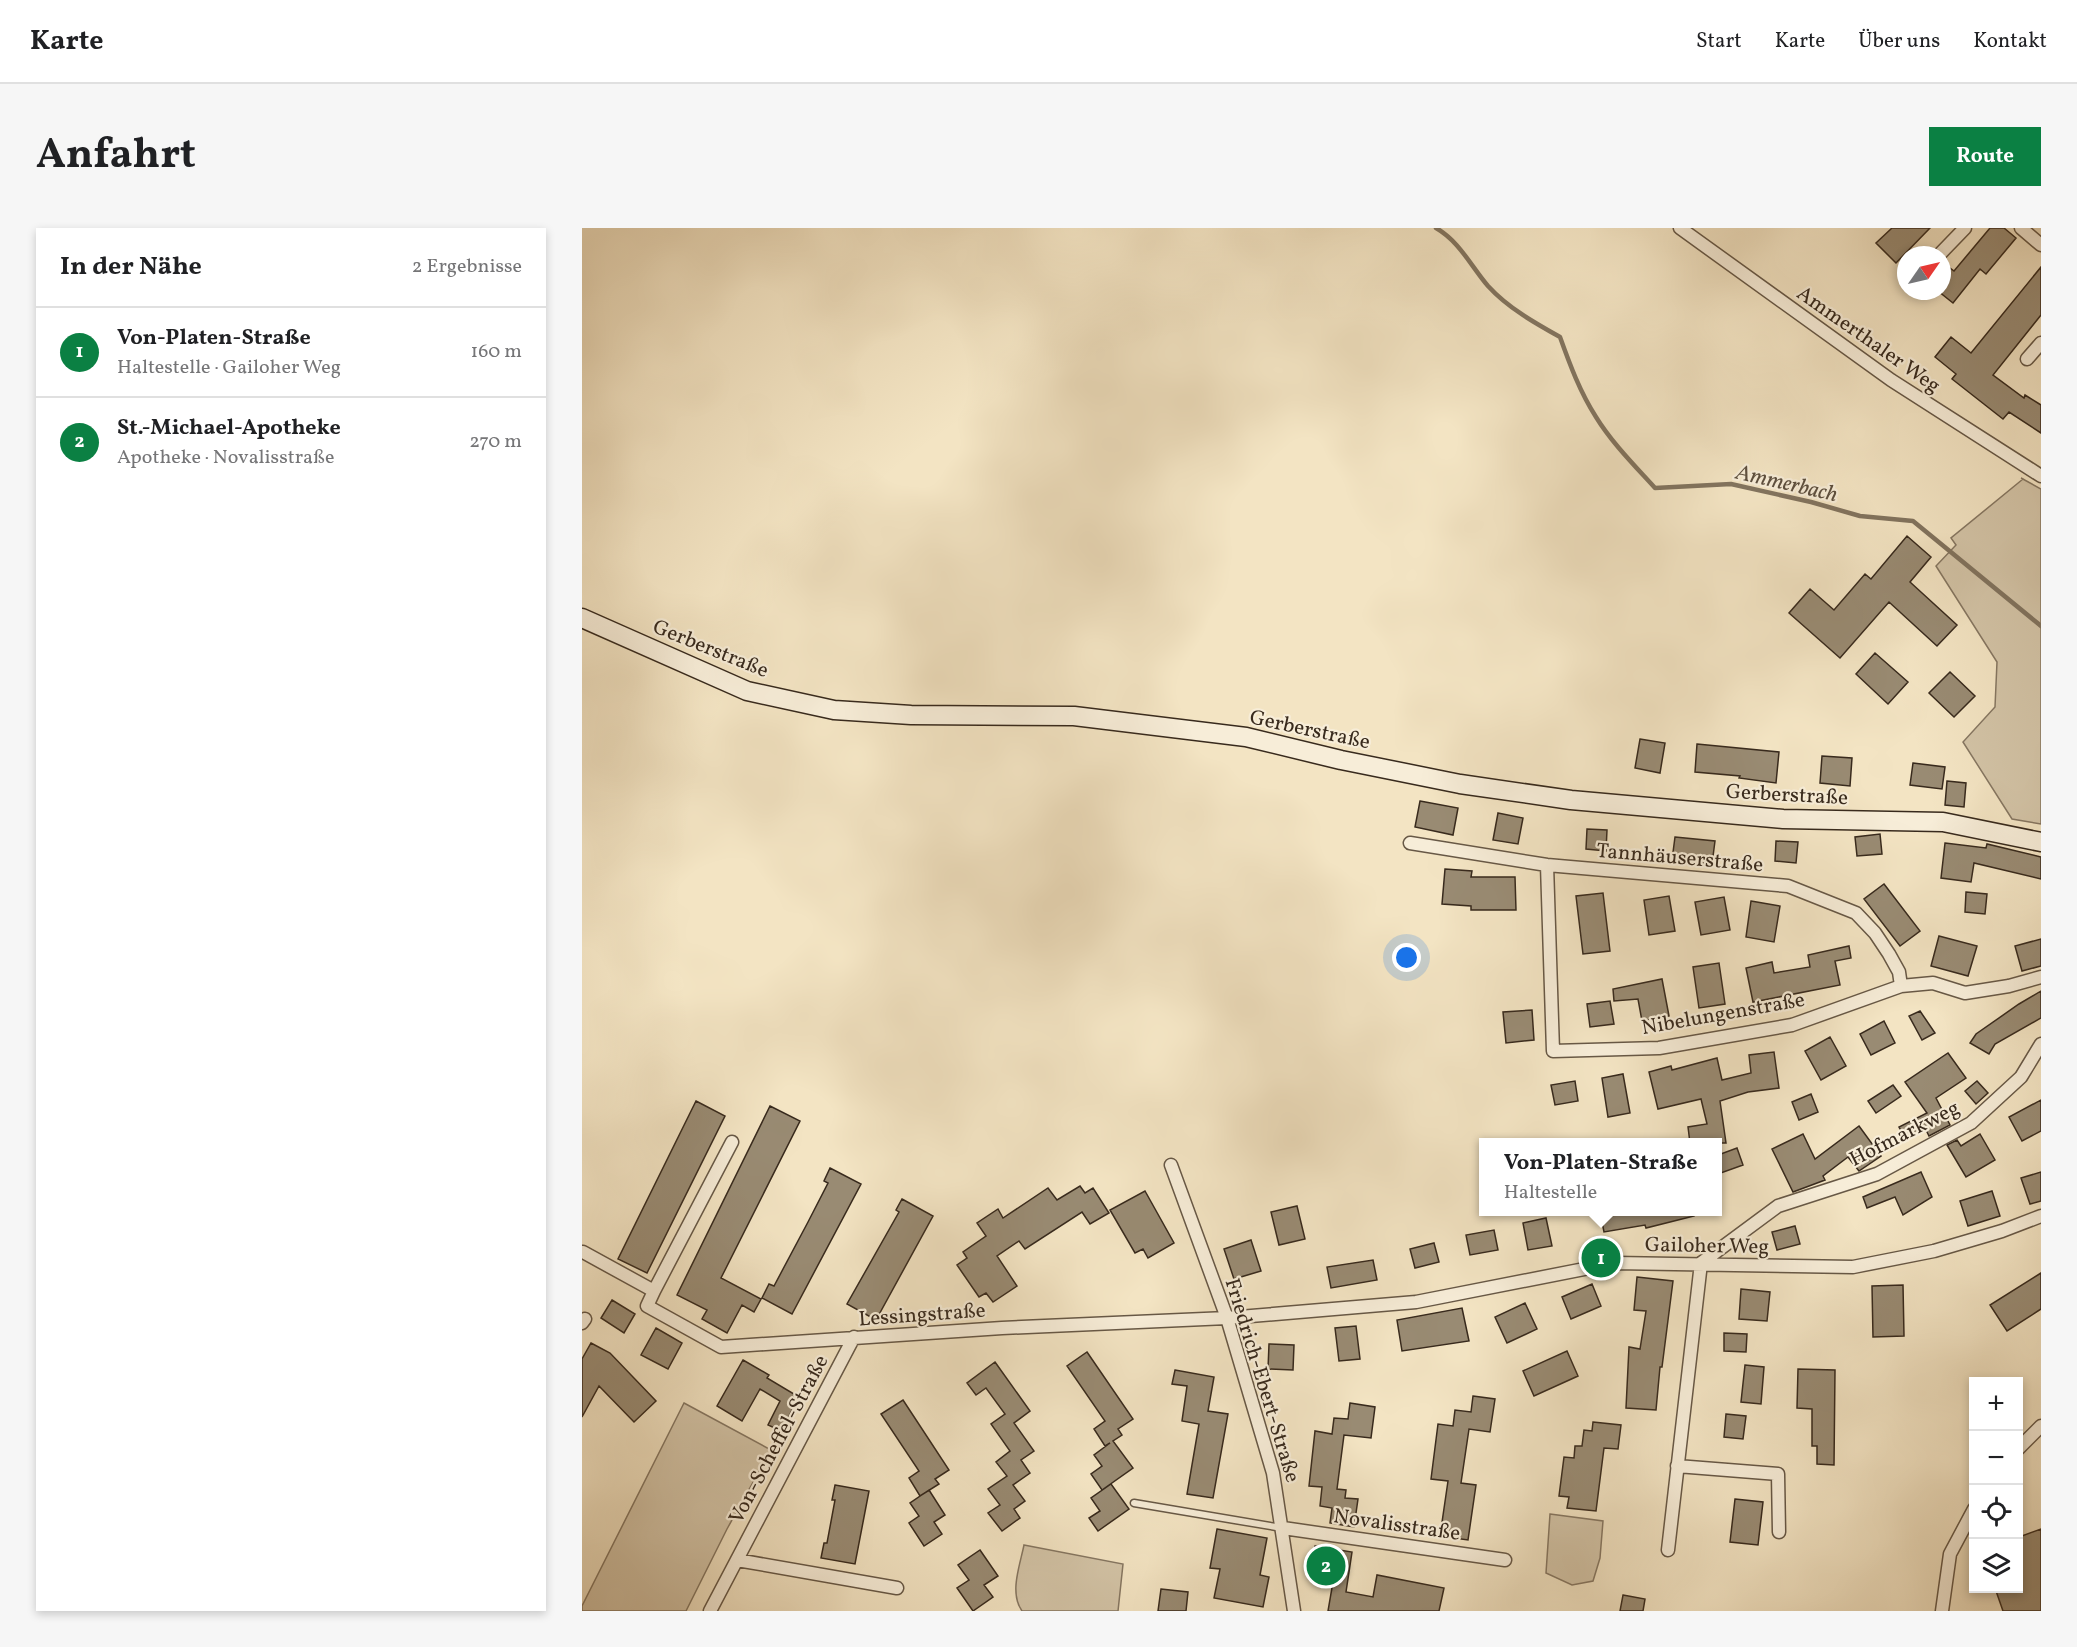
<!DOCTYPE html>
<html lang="de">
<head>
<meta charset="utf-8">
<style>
	:root { --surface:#fff; --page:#f6f6f6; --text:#202124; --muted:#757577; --line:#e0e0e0; --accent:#0b8043 }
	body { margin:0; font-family:Vollkorn,serif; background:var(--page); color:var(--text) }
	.controls { position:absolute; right:18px; bottom:18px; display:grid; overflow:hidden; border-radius:0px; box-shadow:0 3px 9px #0003 }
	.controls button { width:54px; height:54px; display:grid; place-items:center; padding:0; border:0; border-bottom:2px solid var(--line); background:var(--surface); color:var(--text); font:30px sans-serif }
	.compass { position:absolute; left:1315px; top:18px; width:54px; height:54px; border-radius:50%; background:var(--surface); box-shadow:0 3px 9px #0003; rotate:56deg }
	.you { position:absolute; left:825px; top:730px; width:21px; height:21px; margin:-15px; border:4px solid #fff; border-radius:50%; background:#1a73e8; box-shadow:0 0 0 9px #1a73e833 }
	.badge { display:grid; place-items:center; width:39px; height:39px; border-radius:50%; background:var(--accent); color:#fff; font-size:20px; font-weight:700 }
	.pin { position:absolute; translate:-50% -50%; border:3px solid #fff; box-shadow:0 2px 6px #0006 }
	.popup { position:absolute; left:897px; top:910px; width:243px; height:78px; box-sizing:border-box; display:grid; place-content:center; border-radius:0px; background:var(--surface); filter:drop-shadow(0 2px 4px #0005); font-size:20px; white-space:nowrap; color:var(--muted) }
	.popup b { font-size:22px; color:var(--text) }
	.popup::after { content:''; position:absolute; left:50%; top:100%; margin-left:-12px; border:12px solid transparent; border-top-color:var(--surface) }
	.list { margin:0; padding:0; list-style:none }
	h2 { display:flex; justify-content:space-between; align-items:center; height:78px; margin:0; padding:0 24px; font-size:26px }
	h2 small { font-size:20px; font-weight:400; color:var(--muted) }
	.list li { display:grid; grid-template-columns:39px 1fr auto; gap:18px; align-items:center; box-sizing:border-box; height:90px; padding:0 24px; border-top:2px solid var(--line) }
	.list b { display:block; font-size:22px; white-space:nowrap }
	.list p { margin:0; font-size:20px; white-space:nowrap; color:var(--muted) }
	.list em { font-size:20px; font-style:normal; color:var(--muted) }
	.icon { flex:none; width:33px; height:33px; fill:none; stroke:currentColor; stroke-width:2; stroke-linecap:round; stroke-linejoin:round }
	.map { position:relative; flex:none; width:1459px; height:1383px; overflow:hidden; border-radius:0px }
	header { display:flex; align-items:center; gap:36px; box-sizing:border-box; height:84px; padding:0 30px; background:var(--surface); border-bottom:2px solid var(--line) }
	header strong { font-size:28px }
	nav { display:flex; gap:33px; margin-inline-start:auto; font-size:21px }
	.intro { display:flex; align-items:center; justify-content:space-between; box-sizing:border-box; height:144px; padding:0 36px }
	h1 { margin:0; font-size:42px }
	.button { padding:15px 27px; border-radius:0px; background:var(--accent); color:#fff; font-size:21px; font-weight:700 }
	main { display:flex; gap:36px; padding:0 36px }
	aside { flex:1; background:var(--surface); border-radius:0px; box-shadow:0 3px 9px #0003 }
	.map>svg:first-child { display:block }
	.green { fill:#d3c4a7; stroke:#867762; stroke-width:1.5 }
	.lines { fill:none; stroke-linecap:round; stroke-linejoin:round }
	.stream { stroke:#82745f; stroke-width:4.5 }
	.building { fill:#998b73; stroke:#382a1d; stroke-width:1.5 }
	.lane-casing { stroke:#675846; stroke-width:9 }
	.street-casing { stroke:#675846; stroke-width:15 }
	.secondary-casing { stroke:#382a1d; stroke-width:21 }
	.lane { stroke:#f7edd8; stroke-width:6 }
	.street { stroke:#f7edd8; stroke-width:12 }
	.secondary { stroke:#f7edd8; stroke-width:18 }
	.labels { text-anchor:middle; stroke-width:4.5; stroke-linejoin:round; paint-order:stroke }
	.street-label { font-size:21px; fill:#382a1d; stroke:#f7edd8 }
	.water-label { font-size:22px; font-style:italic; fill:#5d4f3e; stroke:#f7edd8 }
</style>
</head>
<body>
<header>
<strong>Karte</strong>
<nav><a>Start</a><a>Karte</a><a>Über uns</a><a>Kontakt</a></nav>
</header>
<div class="intro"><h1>Anfahrt</h1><a class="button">Route</a></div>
<main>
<aside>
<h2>In der Nähe<small>2 Ergebnisse</small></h2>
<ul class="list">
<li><span class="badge">1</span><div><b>Von-Platen-Straße</b><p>Haltestelle · Gailoher Weg</p></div><em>160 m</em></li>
<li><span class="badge">2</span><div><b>St.-Michael-Apotheke</b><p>Apotheke · Novalisstraße</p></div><em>270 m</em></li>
</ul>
</aside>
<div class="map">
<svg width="1459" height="1383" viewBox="0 0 1459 1383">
	<rect width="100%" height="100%" fill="#f3e4c3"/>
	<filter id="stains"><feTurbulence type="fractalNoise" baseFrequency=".00333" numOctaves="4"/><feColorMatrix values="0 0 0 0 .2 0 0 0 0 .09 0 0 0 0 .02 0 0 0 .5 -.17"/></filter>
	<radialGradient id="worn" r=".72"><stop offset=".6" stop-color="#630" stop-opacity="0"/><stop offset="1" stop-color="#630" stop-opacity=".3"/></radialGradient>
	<path class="green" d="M 1439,250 L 1459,261 L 1459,596 L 1430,591 L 1381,514 L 1413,479 L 1415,434 L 1354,338 L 1374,317 L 1369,310 L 1441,251 Z
		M 102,1175 L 189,1222 L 145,1301 L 104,1383 L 0,1383 L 0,1378 Z
		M 968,1286 L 1021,1293 L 1018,1330 L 1011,1353 L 990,1357 L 964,1345 Z
		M 442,1317 L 541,1336 L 536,1383 L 440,1383 C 427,1365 438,1337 442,1317 Z"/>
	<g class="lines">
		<path class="stream" d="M 854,0 C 877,13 889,38 906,58 C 926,80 953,95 978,109 C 988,137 998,164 1014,189 C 1030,215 1053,238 1073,260 L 1149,256 L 1229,274 L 1278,288 L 1331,293 L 1459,398"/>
	</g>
	<path class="building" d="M 1310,0 L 1348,0 L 1314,35 L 1294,15 Z
		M 1408,0 L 1422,0 L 1434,10 L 1404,46 L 1398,41 L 1371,75 L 1356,63 L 1360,63 L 1360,51 L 1368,40 L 1372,43 Z
		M 1459,39 L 1459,87 L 1411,147 L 1442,170 L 1443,167 L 1459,177 L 1459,205 L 1427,184 L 1421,191 L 1370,151 L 1374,146 L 1353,129 L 1369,109 L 1389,125 Z
		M 1325,308 L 1349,329 L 1328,354 L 1375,397 L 1355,418 L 1307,374 L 1258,430 L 1207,385 L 1228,361 L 1252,382 L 1283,346 L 1289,351 Z
		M 1293,425 L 1326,454 L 1306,476 L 1274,446 Z
		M 1368,444 L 1393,468 L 1372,489 L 1347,465 Z
		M 1058,511 L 1083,515 L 1078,545 L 1053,540 Z
		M 1115,516 L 1197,524 L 1194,555 L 1157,550 L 1158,548 L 1113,544 Z
		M 1240,528 L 1270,530 L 1268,558 L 1238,555 Z
		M 1331,535 L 1363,539 L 1360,561 L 1328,557 Z
		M 1365,553 L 1384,555 L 1382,579 L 1363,577 Z
		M 838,573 L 876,580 L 871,607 L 833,599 Z
		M 916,585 L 941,590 L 936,616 L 911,612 Z
		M 1005,601 L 1025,602 L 1024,623 L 1004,621 Z
		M 1298,606 L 1300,626 L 1275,628 L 1273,609 Z
		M 1093,609 L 1133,613 L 1130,636 L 1090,632 Z
		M 1194,613 L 1216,614 L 1214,635 L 1193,633 Z
		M 1363,615 L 1404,620 L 1405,616 L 1459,629 L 1459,651 L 1392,635 L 1389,654 L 1359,650 Z
		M 863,641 L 890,643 L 889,649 L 933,649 L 934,682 L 889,682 L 889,678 L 860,676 Z
		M 1302,656 L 1338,703 L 1318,718 L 1282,671 Z
		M 1384,664 L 1405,666 L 1403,686 L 1383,684 Z
		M 1021,665 L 1028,723 L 1001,726 L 994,668 Z
		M 1087,668 L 1093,703 L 1067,707 L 1062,672 Z
		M 1142,669 L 1148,702 L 1119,707 L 1113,674 Z
		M 1169,673 L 1198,678 L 1192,714 L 1164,709 Z
		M 1357,708 L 1395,718 L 1386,748 L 1349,738 Z
		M 1459,711 L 1459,738 L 1440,743 L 1433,718 Z
		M 1267,718 L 1269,730 L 1253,733 L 1258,757 L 1171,774 L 1164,740 L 1190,734 L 1192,745 L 1228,739 L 1226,727 Z
		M 1137,735 L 1143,776 L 1117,780 L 1111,739 Z
		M 1080,751 L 1087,788 L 1060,793 L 1056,771 L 1032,773 L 1031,761 Z
		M 1459,763 L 1459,790 L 1413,816 L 1407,826 L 1388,815 L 1394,806 L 1437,776 Z
		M 1028,773 L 1032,796 L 1008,799 L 1005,776 Z
		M 950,782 L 952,812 L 924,815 L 921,784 Z
		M 1338,783 L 1353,805 L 1340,812 L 1327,788 Z
		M 1302,793 L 1313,815 L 1289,827 L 1278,806 Z
		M 1248,809 L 1264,838 L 1239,852 L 1223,823 Z
		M 1192,824 L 1197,860 L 1166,864 L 1138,873 L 1144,915 L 1108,915 L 1106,899 L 1125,896 L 1119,871 L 1076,881 L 1067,844 L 1089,838 L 1090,842 L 1135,830 L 1140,852 L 1169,845 L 1167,827 Z
		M 1366,825 L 1384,850 L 1354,870 L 1368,897 L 1347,908 L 1344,902 L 1324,912 L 1317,899 L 1345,885 L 1323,854 Z
		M 1041,846 L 1048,885 L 1026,889 L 1020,850 Z
		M 993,853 L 996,873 L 973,877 L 969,857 Z
		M 1395,853 L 1406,865 L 1394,876 L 1383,863 Z
		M 1311,857 L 1319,868 L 1294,885 L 1286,873 Z
		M 1229,866 L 1236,884 L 1217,892 L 1210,874 Z
		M 1459,872 L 1459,903 L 1440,913 L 1427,889 Z
		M 114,873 L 143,888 L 65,1045 L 36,1031 Z
		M 188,878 L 218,893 L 139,1050 L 179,1071 L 172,1084 L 160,1077 L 145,1105 L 120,1091 L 125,1082 L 95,1067 Z
		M 1277,898 L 1299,928 L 1277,943 L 1266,929 L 1241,948 L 1243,952 L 1211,964 L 1190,921 L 1221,906 L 1233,931 Z
		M 1398,906 L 1413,932 L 1384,949 L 1365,917 L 1375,912 L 1379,918 Z
		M 1155,920 L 1161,937 L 1136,946 L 1136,927 Z
		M 248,940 L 279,956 L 210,1086 L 180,1070 L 187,1056 L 192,1058 L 226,994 L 246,955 L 242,953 Z
		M 1339,944 L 1350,969 L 1321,987 L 1313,969 L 1285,980 L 1281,969 Z
		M 1459,944 L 1459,973 L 1448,976 L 1439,950 Z
		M 498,958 L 503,965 L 511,960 L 527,985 L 508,996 L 500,984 L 443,1021 L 437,1013 L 415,1028 L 435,1058 L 411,1074 L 404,1065 L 397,1069 L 375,1037 L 385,1030 L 381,1024 L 404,1008 L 395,995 L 416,981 L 421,990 L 466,960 L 475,972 Z
		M 563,963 L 592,1015 L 566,1030 L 561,1021 L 553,1025 L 528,982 Z
		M 1410,963 L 1418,988 L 1386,998 L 1378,973 Z
		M 320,971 L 351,988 L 294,1092 L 265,1076 L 317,984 L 314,982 Z
		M 715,978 L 723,1011 L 697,1017 L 689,984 Z
		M 1018,984 L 1111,984 L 1112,988 L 1064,1000 L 1063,997 L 1022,1004 Z
		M 964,990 L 970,1018 L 946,1022 L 941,995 Z
		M 1213,998 L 1218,1016 L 1195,1022 L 1190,1004 Z
		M 912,1002 L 916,1022 L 888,1027 L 884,1007 Z
		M 669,1012 L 679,1043 L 652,1051 L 642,1021 Z
		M 852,1015 L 857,1034 L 833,1040 L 828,1021 Z
		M 791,1032 L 795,1052 L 749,1060 L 745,1039 Z
		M 1459,1045 L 1459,1081 L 1425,1103 L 1408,1077 Z
		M 1055,1049 L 1091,1053 L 1080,1139 L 1078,1139 L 1074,1182 L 1044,1180 L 1047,1119 L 1058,1121 L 1064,1083 L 1052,1082 Z
		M 1010,1056 L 1019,1078 L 989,1091 L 980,1069 Z
		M 1321,1057 L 1322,1108 L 1291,1109 L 1290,1058 Z
		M 1159,1061 L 1188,1064 L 1185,1093 L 1157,1091 Z
		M 30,1072 L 53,1086 L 42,1105 L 19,1090 Z
		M 943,1075 L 955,1101 L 925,1115 L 913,1089 Z
		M 880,1080 L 887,1113 L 820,1123 L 815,1092 Z
		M 774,1098 L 778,1131 L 757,1133 L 753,1100 Z
		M 74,1100 L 100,1115 L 86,1141 L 59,1127 Z
		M 1142,1105 L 1165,1106 L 1164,1124 L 1142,1123 Z
		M 9,1115 L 28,1125 L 74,1173 L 52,1194 L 17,1158 L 0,1189 L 0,1131 Z
		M 687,1116 L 712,1117 L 711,1142 L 686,1141 Z
		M 985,1123 L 996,1148 L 952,1168 L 941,1143 Z
		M 505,1124 L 551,1191 L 536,1201 L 540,1207 L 531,1213 L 551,1240 L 520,1262 L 509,1246 L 520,1238 L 512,1227 L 528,1215 L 523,1218 L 512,1201 L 523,1193 L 485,1138 Z
		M 161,1132 L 187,1147 L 185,1150 L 217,1169 L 199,1203 L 186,1197 L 198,1173 L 178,1161 L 160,1193 L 135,1178 Z
		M 413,1134 L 448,1183 L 432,1195 L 452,1223 L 439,1232 L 448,1245 L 431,1257 L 443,1273 L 432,1281 L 438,1290 L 420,1303 L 406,1285 L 418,1277 L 406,1261 L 425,1248 L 414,1234 L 428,1223 L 409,1196 L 423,1186 L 404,1160 L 394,1167 L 385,1155 Z
		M 1163,1137 L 1182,1139 L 1179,1176 L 1159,1174 Z
		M 1216,1141 L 1253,1142 L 1252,1237 L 1235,1236 L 1235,1218 L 1230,1218 L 1230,1181 L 1215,1180 Z
		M 593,1142 L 632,1149 L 626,1183 L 646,1186 L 631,1270 L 605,1266 L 617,1196 L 600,1193 L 605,1158 L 590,1156 Z
		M 891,1168 L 913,1171 L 908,1204 L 887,1201 L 879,1255 L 894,1257 L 886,1312 L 858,1308 L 866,1253 L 849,1251 L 856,1196 L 871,1198 L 873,1182 L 889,1184 Z
		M 321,1172 L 367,1242 L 353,1251 L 357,1256 L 338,1268 L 327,1250 L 337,1243 L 299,1186 Z
		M 768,1175 L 793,1179 L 789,1210 L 762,1207 L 755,1261 L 764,1262 L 763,1270 L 776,1271 L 772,1299 L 748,1295 L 750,1280 L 738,1278 L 740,1259 L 727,1258 L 733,1203 L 750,1206 L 752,1190 L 766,1191 Z
		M 1144,1186 L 1164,1188 L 1161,1211 L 1142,1209 Z
		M 1011,1194 L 1039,1197 L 1036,1221 L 1022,1220 L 1014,1283 L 985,1280 L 987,1269 L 977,1268 L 982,1229 L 992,1230 L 993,1218 L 1000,1218 L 1002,1202 L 1010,1203 Z
		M 529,1256 L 547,1281 L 516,1303 L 507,1290 L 518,1283 L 509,1270 Z
		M 253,1257 L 287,1263 L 273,1336 L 239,1330 L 242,1315 L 245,1315 L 253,1272 L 250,1272 Z
		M 347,1262 L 363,1287 L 352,1294 L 360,1306 L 342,1318 L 327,1295 L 337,1288 L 328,1275 Z
		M 1153,1271 L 1181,1274 L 1176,1317 L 1148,1314 Z
		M 635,1301 L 685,1310 L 678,1347 L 687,1349 L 681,1379 L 632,1370 L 638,1341 L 628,1340 Z
		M 1459,1301 L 1459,1383 L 1421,1383 L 1413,1360 L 1437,1360 L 1437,1309 Z
		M 733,1318 L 770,1324 L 764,1364 L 791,1369 L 795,1347 L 862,1360 L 857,1383 L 746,1383 L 752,1348 L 740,1346 L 741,1337 L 730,1336 Z
		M 398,1322 L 416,1348 L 402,1357 L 411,1369 L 391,1383 L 375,1360 L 387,1352 L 376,1337 Z
		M 579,1361 L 606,1364 L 604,1383 L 576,1383 Z
		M 1041,1367 L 1063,1371 L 1061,1383 L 1038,1383 Z"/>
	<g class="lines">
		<defs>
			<path id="lane" d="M 552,1275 L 700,1300"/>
			<path id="street" d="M 1098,0 L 1309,152 L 1459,248
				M 1439,0 L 1459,17
				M 1357,27 L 1383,0
				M 1445,131 L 1459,115
				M 828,615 L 965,637 L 1206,658 L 1274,685 L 1293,705 L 1307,726 L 1317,744 L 1319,758
				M 965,637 L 971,823 L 1077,820 L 1210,797 L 1319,758 L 1351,755 L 1383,765 L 1427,758 L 1459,749
				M 589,937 L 645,1090 L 691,1245 L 712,1383
				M 1,1024 L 72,1063 L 65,1078 L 139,1119 L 420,1100 L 645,1090 L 834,1074 L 1033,1035 L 1271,1039 L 1352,1023 L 1420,1003 L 1459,988
				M 72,1063 L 150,914
				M 0,1095 L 3,1091
				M 1436,1221 L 1459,1198
				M 1095,1238 L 1196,1246 L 1197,1304
				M 701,1300 L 923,1332
				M 1086,1322 L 1119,1035 L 1196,978 L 1295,946 L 1389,895 L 1439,849 L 1459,816
				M 155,1332 L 315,1360
				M 128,1383 L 272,1109
				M 1360,1383 L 1368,1326 L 1392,1281"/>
			<path id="secondary" d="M 0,390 L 165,463 L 252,482 L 329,487 L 492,488 L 664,509 L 759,532 L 878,556 L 989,572 L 1201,591 L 1361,594 L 1459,614"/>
		</defs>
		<use href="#lane" class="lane-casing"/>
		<use href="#street" class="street-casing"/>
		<use href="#secondary" class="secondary-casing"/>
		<use href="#lane" class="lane"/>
		<use href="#street" class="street"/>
		<use href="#secondary" class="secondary"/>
	</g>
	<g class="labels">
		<g class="street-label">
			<text transform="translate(1287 111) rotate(35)" y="7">Ammerthaler Weg</text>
			<text transform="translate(129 420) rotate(22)" y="7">Gerberstraße</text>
			<text transform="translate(728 501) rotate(12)" y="7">Gerberstraße</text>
			<text transform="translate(1205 566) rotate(3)" y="7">Gerberstraße</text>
			<text transform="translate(1098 629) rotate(5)" y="7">Tannhäuserstraße</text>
			<text transform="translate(1141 785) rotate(-10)" y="7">Nibelungenstraße</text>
			<text transform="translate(1322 905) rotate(-27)" y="7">Hofmarkweg</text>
			<text transform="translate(1125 1017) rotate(1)" y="7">Gailoher Weg</text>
			<text transform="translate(340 1086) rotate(-4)" y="7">Lessingstraße</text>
			<text transform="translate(681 1152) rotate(73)" y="7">Friedrich-Ebert-Straße</text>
			<text transform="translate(196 1211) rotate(-62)" y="7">Von-Scheffel-Straße</text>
			<text transform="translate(815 1296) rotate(8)" y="7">Novalisstraße</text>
		</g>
		<g class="water-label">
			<text transform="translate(1205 254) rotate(13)" y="8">Ammerbach</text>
		</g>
	</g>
	<rect width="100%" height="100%" filter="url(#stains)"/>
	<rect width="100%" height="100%" fill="url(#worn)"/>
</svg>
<div class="controls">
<button>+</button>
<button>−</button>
<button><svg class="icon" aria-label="locate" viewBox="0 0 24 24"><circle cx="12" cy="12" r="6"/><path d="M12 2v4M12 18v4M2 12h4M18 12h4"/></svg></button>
<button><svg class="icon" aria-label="layers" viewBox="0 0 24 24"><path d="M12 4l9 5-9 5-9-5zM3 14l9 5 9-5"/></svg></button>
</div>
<svg class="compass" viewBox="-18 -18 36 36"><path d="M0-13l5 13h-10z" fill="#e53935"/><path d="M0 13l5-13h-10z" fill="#757577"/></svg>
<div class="you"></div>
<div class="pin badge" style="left:1019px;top:1030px">1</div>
<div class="popup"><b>Von-Platen-Straße</b>Haltestelle</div>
<div class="pin badge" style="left:744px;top:1338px">2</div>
</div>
</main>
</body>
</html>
